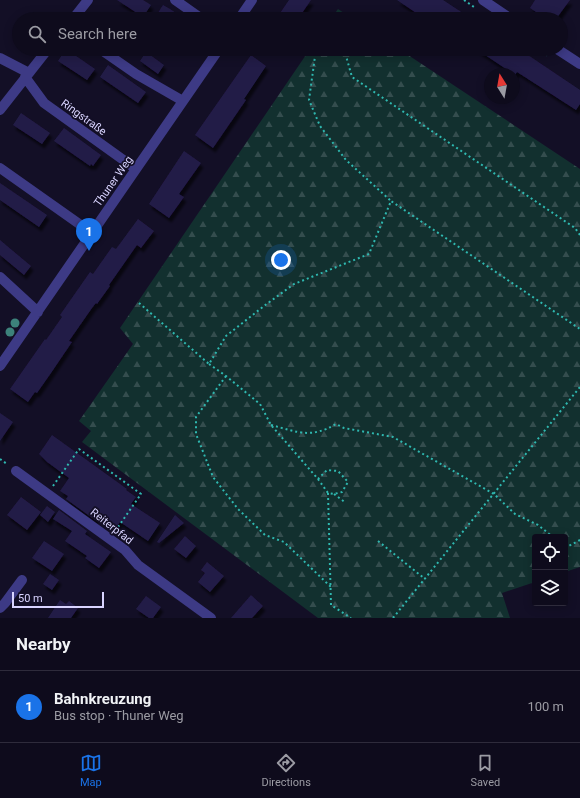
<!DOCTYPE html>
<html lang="en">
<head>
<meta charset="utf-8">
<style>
	:root { --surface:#0e0b1c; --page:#1c1929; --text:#f1f3f6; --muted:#9b9ba3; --line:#2e2b3b; --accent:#1a73e8 }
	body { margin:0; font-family:Roboto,sans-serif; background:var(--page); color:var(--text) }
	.controls { position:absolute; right:12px; bottom:12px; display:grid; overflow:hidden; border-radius:4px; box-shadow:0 2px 10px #0003 }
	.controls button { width:36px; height:36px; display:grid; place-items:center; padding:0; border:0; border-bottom:1px solid var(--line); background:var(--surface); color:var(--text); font:20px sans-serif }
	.compass { position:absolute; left:484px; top:68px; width:36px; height:36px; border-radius:50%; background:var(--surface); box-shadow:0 2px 10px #0003; rotate:349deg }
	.scale { position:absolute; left:12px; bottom:10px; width:92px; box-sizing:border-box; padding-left:4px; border:2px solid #d9d4ff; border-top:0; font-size:11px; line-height:14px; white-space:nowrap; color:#d9d4ff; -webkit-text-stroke:3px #130f26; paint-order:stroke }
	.you { position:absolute; left:281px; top:260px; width:14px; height:14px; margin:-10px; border:3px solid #fff; border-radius:50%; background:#1a73e8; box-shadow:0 0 0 6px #1a73e833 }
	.badge { display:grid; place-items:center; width:26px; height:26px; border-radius:50%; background:var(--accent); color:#fff; font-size:13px; font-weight:700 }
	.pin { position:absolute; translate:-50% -33px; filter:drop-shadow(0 1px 2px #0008) }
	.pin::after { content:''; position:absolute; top:21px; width:14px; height:12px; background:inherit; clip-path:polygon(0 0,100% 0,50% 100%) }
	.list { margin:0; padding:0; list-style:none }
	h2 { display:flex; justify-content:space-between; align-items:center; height:52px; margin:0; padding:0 16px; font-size:17px }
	h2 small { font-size:13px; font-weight:400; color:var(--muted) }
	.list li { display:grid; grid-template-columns:26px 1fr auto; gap:12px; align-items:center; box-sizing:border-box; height:72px; padding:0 16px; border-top:1px solid var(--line) }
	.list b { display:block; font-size:15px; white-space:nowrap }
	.list p { margin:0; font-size:13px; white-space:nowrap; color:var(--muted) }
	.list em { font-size:13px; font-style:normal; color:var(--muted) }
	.icon { flex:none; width:22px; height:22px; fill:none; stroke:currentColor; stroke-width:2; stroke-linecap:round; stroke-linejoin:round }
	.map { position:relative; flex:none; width:580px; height:618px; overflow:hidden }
	.search { position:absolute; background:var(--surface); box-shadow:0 2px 10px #0003; left:12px; right:12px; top:12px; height:44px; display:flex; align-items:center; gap:10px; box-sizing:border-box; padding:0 14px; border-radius:22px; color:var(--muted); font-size:15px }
	.sheet { height:124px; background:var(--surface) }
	nav { display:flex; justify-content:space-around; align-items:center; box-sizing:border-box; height:56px; border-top:1px solid var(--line); background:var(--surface); font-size:11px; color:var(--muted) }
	nav a { display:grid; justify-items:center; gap:2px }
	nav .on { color:var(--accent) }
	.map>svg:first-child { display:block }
	.forest { fill:url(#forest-firs) }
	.building { fill:#241b47; filter:url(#shadow) }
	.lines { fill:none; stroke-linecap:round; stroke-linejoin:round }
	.path { stroke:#2fb8b0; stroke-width:2; stroke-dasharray:2 3; stroke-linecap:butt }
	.minor { stroke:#3d3a85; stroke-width:10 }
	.tree { fill:#3d827b }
	.labels { text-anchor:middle; stroke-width:3.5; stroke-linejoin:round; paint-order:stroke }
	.street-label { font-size:11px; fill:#d9d4ff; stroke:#130f26 }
</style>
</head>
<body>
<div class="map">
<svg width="580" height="618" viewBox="0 0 580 618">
	<defs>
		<pattern id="forest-firs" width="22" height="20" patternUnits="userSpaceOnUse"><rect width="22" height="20" fill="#12302f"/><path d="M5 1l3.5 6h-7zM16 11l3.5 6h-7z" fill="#344d4e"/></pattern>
		<filter id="shadow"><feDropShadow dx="2.5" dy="4.5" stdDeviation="1" flood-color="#0009"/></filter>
	</defs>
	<rect width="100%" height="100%" fill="#130f26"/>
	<path class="forest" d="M 338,9 L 353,19 L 331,19 Z
		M 310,49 L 399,49 L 580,169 L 580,567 L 565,572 L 565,537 L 535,537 L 535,582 L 502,593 L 510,618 L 318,618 L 82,442 L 91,431 L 79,421 L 133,344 L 120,328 Z"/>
	<path class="building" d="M 117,0 L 143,0 L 151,5 L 143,17 Z
		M 289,0 L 311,0 L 298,19 L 276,19 Z
		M 397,0 L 443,0 L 472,19 L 425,19 Z
		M 535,0 L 570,0 L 556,19 L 541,19 L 534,15 L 536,12 L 530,8 Z
		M 163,5 L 170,9 L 185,19 L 154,19 Z
		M 66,49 L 95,69 L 87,80 L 58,61 Z
		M 476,49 L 519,49 L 580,90 L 580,104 L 576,110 L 517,72 L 515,75 Z
		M 146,52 L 164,65 L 158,74 L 140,61 Z
		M 251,55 L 266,66 L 244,99 L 246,100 L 213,148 L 195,135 Z
		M 108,65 L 146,92 L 138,103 L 100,77 Z
		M 21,113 L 50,133 L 42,144 L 13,125 Z
		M 64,128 L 101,155 L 93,166 L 91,164 L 90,166 L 54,141 Z
		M 184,151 L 201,163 L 179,194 L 184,197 L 169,218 L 149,204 Z
		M 0,183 L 47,215 L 39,227 L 0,200 Z
		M 138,219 L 154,231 L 141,248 L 137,245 L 109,285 L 110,286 L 97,304 L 96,303 L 92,308 L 69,341 L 72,342 L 51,373 L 37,393 L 35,392 L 28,402 L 10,389 L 45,339 L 46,340 L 62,317 L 60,315 L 90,272 L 93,274 L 112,247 L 116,249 Z
		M 0,240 L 31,266 L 24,275 L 0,255 Z
		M 0,413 L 13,422 L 0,441 Z
		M 52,435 L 127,489 L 126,490 L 136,497 L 131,504 L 160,523 L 148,541 L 120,522 L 115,529 L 97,517 L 95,520 L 66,499 L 68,496 L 60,491 L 69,478 L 47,462 L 39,454 Z
		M 21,497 L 41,512 L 27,530 L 7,515 Z
		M 47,506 L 55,512 L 48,522 L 40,515 Z
		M 59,510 L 87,531 L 85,534 L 111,552 L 99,568 L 85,558 L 87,556 L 65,541 L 72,531 L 53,519 Z
		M 175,515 L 184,523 L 159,543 L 157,542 Z
		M 185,536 L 196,546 L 186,558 L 174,549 Z
		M 44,541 L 64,554 L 52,571 L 32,558 Z
		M 207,562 L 224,576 L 210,592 L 198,582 L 205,573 L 201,570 Z
		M 50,574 L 59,580 L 52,590 L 43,584 Z
		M 251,595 L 263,606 L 252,618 L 231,618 Z
		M 146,596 L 161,607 L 153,618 L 149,618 L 136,609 Z
		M 60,600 L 66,604 L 69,601 L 78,608 L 71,618 L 48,618 Z"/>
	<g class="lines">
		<path class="path" d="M 464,0 L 474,7
			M 316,49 L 309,100 L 320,126 L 346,160 L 391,201
			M 344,49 L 352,77 L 575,228 L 580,235
			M 537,49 L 548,56
			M 139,303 L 209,364 L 226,336 L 264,306 L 294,284 L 369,254 L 391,201 L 580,329
			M 209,364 L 226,376 L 260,404 L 271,425 L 318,479 L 327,470 L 338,471 L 348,482 L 342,492 L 334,494 L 328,493 L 318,479
			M 226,376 L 196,417 L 196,434 L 213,477 L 238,509 L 265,535 L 284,542 L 332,588
			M 271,425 C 298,432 310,439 336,424 L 344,428 L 393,437 L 494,494 L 515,514 L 538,525 L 553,537
			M 0,459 L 7,464
			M 53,486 L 79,449 L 141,494 L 116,530
			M 328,493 L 331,605 L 351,618
			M 334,494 L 346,503
			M 378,541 L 425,579
			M 565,546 L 567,547 L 580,540
			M 393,618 L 580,387"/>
		<path class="minor" d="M 175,0 L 202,19
			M 483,0 L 511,19
			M 73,19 L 88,0
			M 239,19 L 252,0
			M 100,49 L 136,74 L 183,101
			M 557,49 L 580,64
			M 0,58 L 29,73
			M 25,77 L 44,103 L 136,169
			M 0,110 L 48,49
			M 0,168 L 92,233
			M 0,277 L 38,312
			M 0,366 L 219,49
			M 16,471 L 125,550 L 138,565 L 211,618
			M 0,608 L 5,603 L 22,580"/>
	</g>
	<g class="tree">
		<circle cx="15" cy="323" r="4.5"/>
		<circle cx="10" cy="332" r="4.5"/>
	</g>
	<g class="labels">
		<g class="street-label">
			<text transform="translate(84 117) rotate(36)" y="4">Ringstraße</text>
			<text transform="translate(113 181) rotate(-55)" y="4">Thuner Weg</text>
			<text transform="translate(112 526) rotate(38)" y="4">Reiterpfad</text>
		</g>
	</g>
</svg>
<div class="controls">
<button><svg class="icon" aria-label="locate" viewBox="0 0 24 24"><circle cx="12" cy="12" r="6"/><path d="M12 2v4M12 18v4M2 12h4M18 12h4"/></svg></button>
<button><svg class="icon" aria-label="layers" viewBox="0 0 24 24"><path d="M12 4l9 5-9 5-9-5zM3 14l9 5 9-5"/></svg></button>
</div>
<svg class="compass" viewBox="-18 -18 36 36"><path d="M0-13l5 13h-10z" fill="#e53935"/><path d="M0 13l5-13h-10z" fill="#9b9ba3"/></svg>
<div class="scale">50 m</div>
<div class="you"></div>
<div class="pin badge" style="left:89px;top:251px">1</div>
<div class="search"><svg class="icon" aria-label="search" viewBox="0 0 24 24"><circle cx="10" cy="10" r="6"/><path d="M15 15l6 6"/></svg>Search here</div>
</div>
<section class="sheet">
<h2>Nearby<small></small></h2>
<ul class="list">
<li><span class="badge">1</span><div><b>Bahnkreuzung</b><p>Bus stop · Thuner Weg</p></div><em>100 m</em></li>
</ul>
</section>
<nav>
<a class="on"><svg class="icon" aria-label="map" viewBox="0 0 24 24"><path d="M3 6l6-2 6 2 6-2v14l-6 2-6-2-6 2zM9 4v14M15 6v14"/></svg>Map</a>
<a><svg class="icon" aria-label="directions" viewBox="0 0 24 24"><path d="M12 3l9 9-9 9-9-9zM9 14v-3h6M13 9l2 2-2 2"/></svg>Directions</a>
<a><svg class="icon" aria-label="saved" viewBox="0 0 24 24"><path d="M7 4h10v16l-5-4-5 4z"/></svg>Saved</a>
</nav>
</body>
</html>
